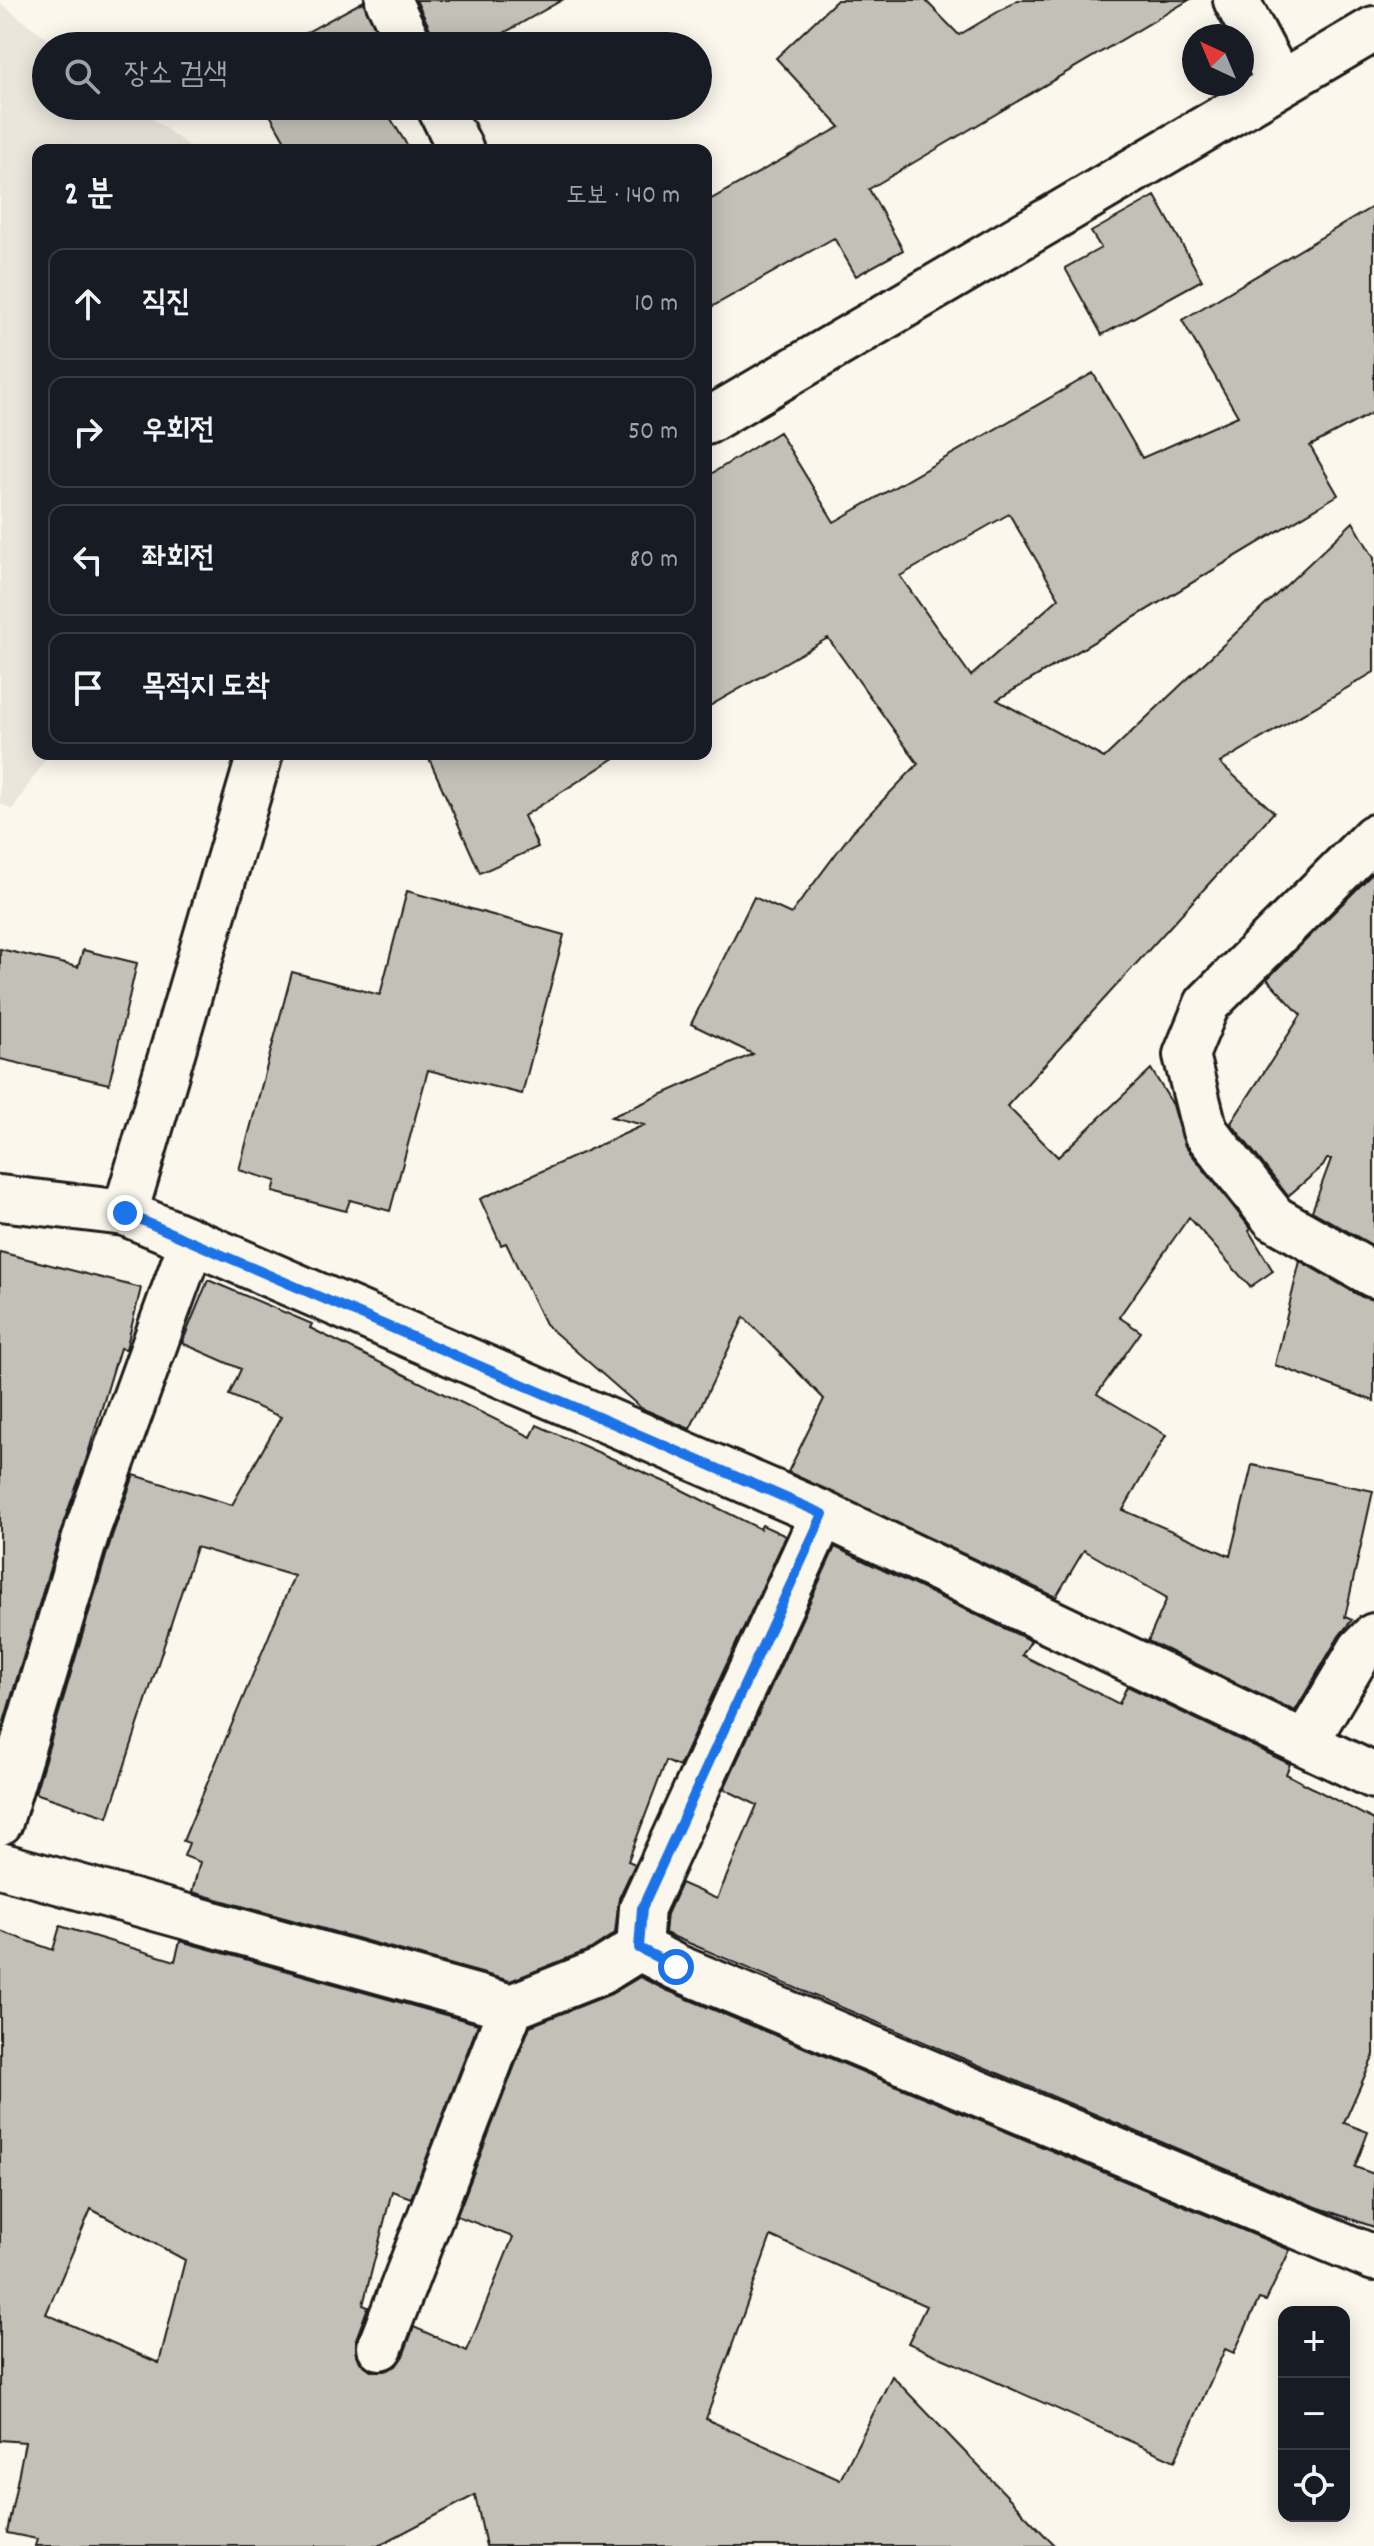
<!DOCTYPE html>
<html lang="ko">
<head>
<meta charset="utf-8">
<style>
	:root { --surface:#171b24; --page:#20242c; --text:#f1f3f6; --muted:#9ea1a6; --line:#363941 }
	body { margin:0; font-family:Dekko,"Poor Story",sans-serif; background:var(--page); color:var(--text) }
	.controls { position:absolute; right:24px; bottom:24px; display:grid; overflow:hidden; border-radius:16px; box-shadow:0 4px 20px #0003 }
	.controls button { width:72px; height:72px; display:grid; place-items:center; padding:0; border:0; border-bottom:2px solid var(--line); background:var(--surface); color:var(--text); font:40px sans-serif }
	.compass { position:absolute; left:1182px; top:24px; width:72px; height:72px; border-radius:50%; background:var(--surface); box-shadow:0 4px 20px #0003; rotate:316deg }
	.stop { position:absolute; width:24px; height:24px; margin:-18px; border:6px solid #1a73e8; border-radius:50%; background:#fff }
	.stop.end { background:#1a73e8; border-color:#fff; box-shadow:0 2px 8px #0008 }
	.list { margin:0; padding:0; list-style:none }
	h2 { display:flex; justify-content:space-between; align-items:center; height:104px; margin:0; padding:0 32px; font-size:34px }
	h2 small { font-size:26px; font-weight:400; color:var(--muted) }
	.list li { display:grid; grid-template-columns:52px 1fr auto; gap:24px; align-items:center; box-sizing:border-box; height:112px; margin:0 16px 16px; padding:0 16px; border:2px solid var(--line); border-radius:16px }
	.list b { display:block; font-size:30px; white-space:nowrap }
	.list em { font-size:26px; font-style:normal; color:var(--muted) }
	.icon { flex:none; width:44px; height:44px; fill:none; stroke:currentColor; stroke-width:2; stroke-linecap:round; stroke-linejoin:round }
	.map { position:relative; flex:none; width:1374px; height:2546px; overflow:hidden }
	.search { position:absolute; background:var(--surface); box-shadow:0 4px 20px #0003; left:32px; top:32px; width:680px; height:88px; display:flex; align-items:center; gap:20px; box-sizing:border-box; padding:0 28px; border-radius:44px; color:var(--muted); font-size:30px }
	.panel { position:absolute; background:var(--surface); box-shadow:0 4px 20px #0003; left:32px; top:144px; width:680px; height:616px; border-radius:16px }
	.map>svg:first-child { display:block }
	.built { fill:#eae6dc }
	.building { fill:#c3c0b8; stroke:#1c1c1c; stroke-width:2; fill-rule:evenodd }
	.lines { fill:none; stroke-linecap:round; stroke-linejoin:round }
	.street-casing { stroke:#1c1c1c; stroke-width:50 }
	.street { stroke:#fbf7ec; stroke-width:44 }
	.route { stroke:#1a73e8; stroke-width:10 }
</style>
</head>
<body>
<div class="map">
<svg width="1374" height="2546" viewBox="0 0 1374 2546">
	<rect width="100%" height="100%" fill="#fbf7ec"/>
	<filter id="ink" filterUnits="userSpaceOnUse"><feTurbulence type="fractalNoise" baseFrequency=".0125" numOctaves="2"/><feDisplacementMap in="SourceGraphic" scale="16" xChannelSelector="R" yChannelSelector="G"/><feConvolveMatrix kernelMatrix="1 2 1 2 8 2 1 2 1" color-interpolation-filters="sRGB"/></filter>
	<g filter="url(#ink)">
		<path class="built" d="M 0,3 L 57,46 L 46,46 L 46,106 L 136,106 L 194,150 L 38,150 L 38,754 L 49,754 L 12,810 L 0,803 Z"/>
		<path class="building" d="M 416,0 L 562,0 L 481,46 L 435,46 L 433,35 Z
			M 837,0 L 925,0 L 959,35 L 1018,0 L 1189,0 L 869,189 L 903,250 L 856,276 L 834,238 L 706,310 L 706,202 L 840,127 L 776,58 Z
			M 364,1 L 382,46 L 282,46 L 289,42 Z
			M 265,106 L 383,106 L 410,150 L 290,150 Z
			M 1155,196 L 1202,280 L 1102,335 L 1065,268 L 1101,248 L 1091,232 Z
			M 1374,206 L 1374,412 L 1310,446 L 1338,495 L 997,700 L 1104,758 L 1353,522 L 1374,558 L 1374,672 L 1220,763 L 1274,812 L 1007,1106 L 1058,1157 L 1151,1069 L 1173,1105 L 1185,1146 L 1251,1229 L 1249,1231 L 1273,1271 L 1250,1287 L 1189,1217 L 1119,1317 L 1141,1332 L 1097,1394 L 1166,1435 L 1123,1510 L 1230,1556 L 1252,1465 L 1373,1491 L 1345,1617 L 1352,1620 L 1339,1636 L 1295,1711 L 1148,1641 L 1167,1598 L 1084,1550 L 1056,1597 L 788,1472 L 824,1399 L 744,1317 L 690,1429 L 641,1408 L 545,1324 L 506,1243 L 501,1245 L 480,1199 L 644,1125 L 611,1117 L 753,1054 L 691,1024 L 754,897 L 791,914 L 853,831 L 918,764 L 828,638 L 706,708 L 706,477 L 779,432 L 834,522 L 1093,373 L 1142,458 L 1238,416 L 1182,320 ZM 1009,514 L 1059,598 L 971,676 L 900,576 Z
			M 427,754 L 621,754 L 524,816 L 538,847 L 480,873 Z
			M 1374,872 L 1374,1246 L 1312,1211 L 1331,1159 L 1327,1159 L 1323,1166 L 1288,1196 L 1231,1123 L 1301,1015 L 1267,979 Z
			M 407,891 L 564,935 L 522,1094 L 428,1070 L 390,1211 L 350,1200 L 346,1211 L 273,1192 L 276,1181 L 239,1170 L 292,972 L 380,995 Z
			M 0,949 L 78,967 L 83,950 L 137,963 L 109,1084 L 0,1059 Z
			M 0,1252 L 141,1288 L 126,1349 L 120,1348 L 86,1460 L 64,1521 L 0,1735 Z
			M 1300,1261 L 1362,1297 L 1374,1300 L 1374,1401 L 1275,1365 Z
			M 208,1280 L 312,1324 L 310,1328 L 531,1437 L 537,1425 L 674,1486 L 760,1529 L 762,1525 L 786,1536 L 679,1767 L 666,1761 L 628,1861 L 635,1864 L 619,1898 L 615,1933 L 591,1949 L 510,1981 L 192,1892 L 200,1862 L 184,1856 L 189,1843 L 183,1841 L 294,1576 L 196,1547 L 108,1817 L 35,1793 L 112,1536 L 134,1475 L 232,1505 L 281,1417 L 229,1395 L 241,1369 L 182,1343 Z
			M 835,1547 L 1031,1641 L 1022,1655 L 1119,1704 L 1127,1686 L 1290,1764 L 1286,1774 L 1374,1820 L 1374,2055 L 1344,2123 L 1368,2132 L 1355,2167 L 1374,2174 L 1374,2227 L 1311,2205 L 665,1933 L 667,1914 L 681,1883 L 717,1899 L 757,1805 L 724,1789 Z
			M 60,1926 L 175,1961 L 180,1941 L 478,2024 L 411,2198 L 392,2191 L 363,2305 L 368,2307 L 356,2339 L 356,2352 L 360,2362 L 372,2371 L 385,2371 L 396,2366 L 403,2356 L 414,2327 L 467,2351 L 513,2237 L 457,2216 L 530,2026 L 611,1994 L 640,1977 L 666,1990 L 1290,2250 L 1266,2301 L 1259,2299 L 1234,2353 L 1225,2349 L 1175,2461 L 908,2343 L 926,2306 L 771,2236 L 706,2419 L 840,2480 L 892,2376 L 1055,2546 L 486,2546 L 475,2495 L 378,2546 L 35,2546 L 37,2539 L 7,2533 L 25,2442 L 0,2440 L 0,1931 L 53,1950 ZM 91,2209 L 185,2260 L 159,2363 L 46,2314 Z"/>
		<g class="lines">
			<defs>
				<path id="street" d="M 388,0 L 410,46
					M 1236,0 L 1280,83
					M 439,106 L 461,150
					M 706,422 L 1374,29
					M 1374,837 L 1207,1004 L 1186,1055 L 1205,1131 L 1274,1218 L 1374,1275
					M 0,1198 L 125,1213 L 192,1241 L 823,1514 L 1374,1776
					M 125,1213 L 260,754
					M 823,1514 L 642,1908 L 639,1948 L 676,1967 L 1374,2258
					M 1306,1742 L 1361,1649 L 1374,1636
					M 0,1822 L 88,1528 L 192,1241
					M 0,1865 L 511,2007 L 602,1971 L 639,1948
					M 380,2347 L 511,2007"/>
			</defs>
			<use href="#street" class="street-casing"/>
			<use href="#street" class="street"/>
		</g>
	</g>
	<g class="lines" filter="url(#ink)">
		<path class="route" d="M 125,1213 L 823,1514 L 642,1908 L 639,1948 L 676,1967"/>
	</g>
</svg>
<div class="controls">
<button>+</button>
<button>−</button>
<button><svg class="icon" aria-label="locate" viewBox="0 0 24 24"><circle cx="12" cy="12" r="6"/><path d="M12 2v4M12 18v4M2 12h4M18 12h4"/></svg></button>
</div>
<svg class="compass" viewBox="-18 -18 36 36"><path d="M0-13l5 13h-10z" fill="#e53935"/><path d="M0 13l5-13h-10z" fill="#9ea1a6"/></svg>
<div class="stop" style="left:676px;top:1967px"></div>
<div class="stop end" style="left:125px;top:1213px"></div>
<div class="search"><svg class="icon" aria-label="search" viewBox="0 0 24 24"><circle cx="10" cy="10" r="6"/><path d="M15 15l6 6"/></svg>장소 검색</div>
<section class="panel">
<h2>2 분<small>도보 · 140 m</small></h2>
<ul class="list">
<li><svg class="icon" aria-label="ahead" viewBox="0 0 24 24"><path d="M12 20V5M6 11l6-6 6 6"/></svg><div><b>직진</b></div><em>10 m</em></li>
<li><svg class="icon" aria-label="right" viewBox="0 0 24 24"><path d="M7 20v-9h11M14 6l5 5-5 5"/></svg><div><b>우회전</b></div><em>50 m</em></li>
<li><svg class="icon" aria-label="left" viewBox="0 0 24 24"><path d="M17 20v-9H6M10 6l-5 5 5 5"/></svg><div><b>좌회전</b></div><em>80 m</em></li>
<li><svg class="icon" aria-label="arrive" viewBox="0 0 24 24"><path d="M6 21V4h12l-3 4 3 4H6"/></svg><div><b>목적지 도착</b></div></li>
</ul>
</section>
</div>
</body>
</html>
